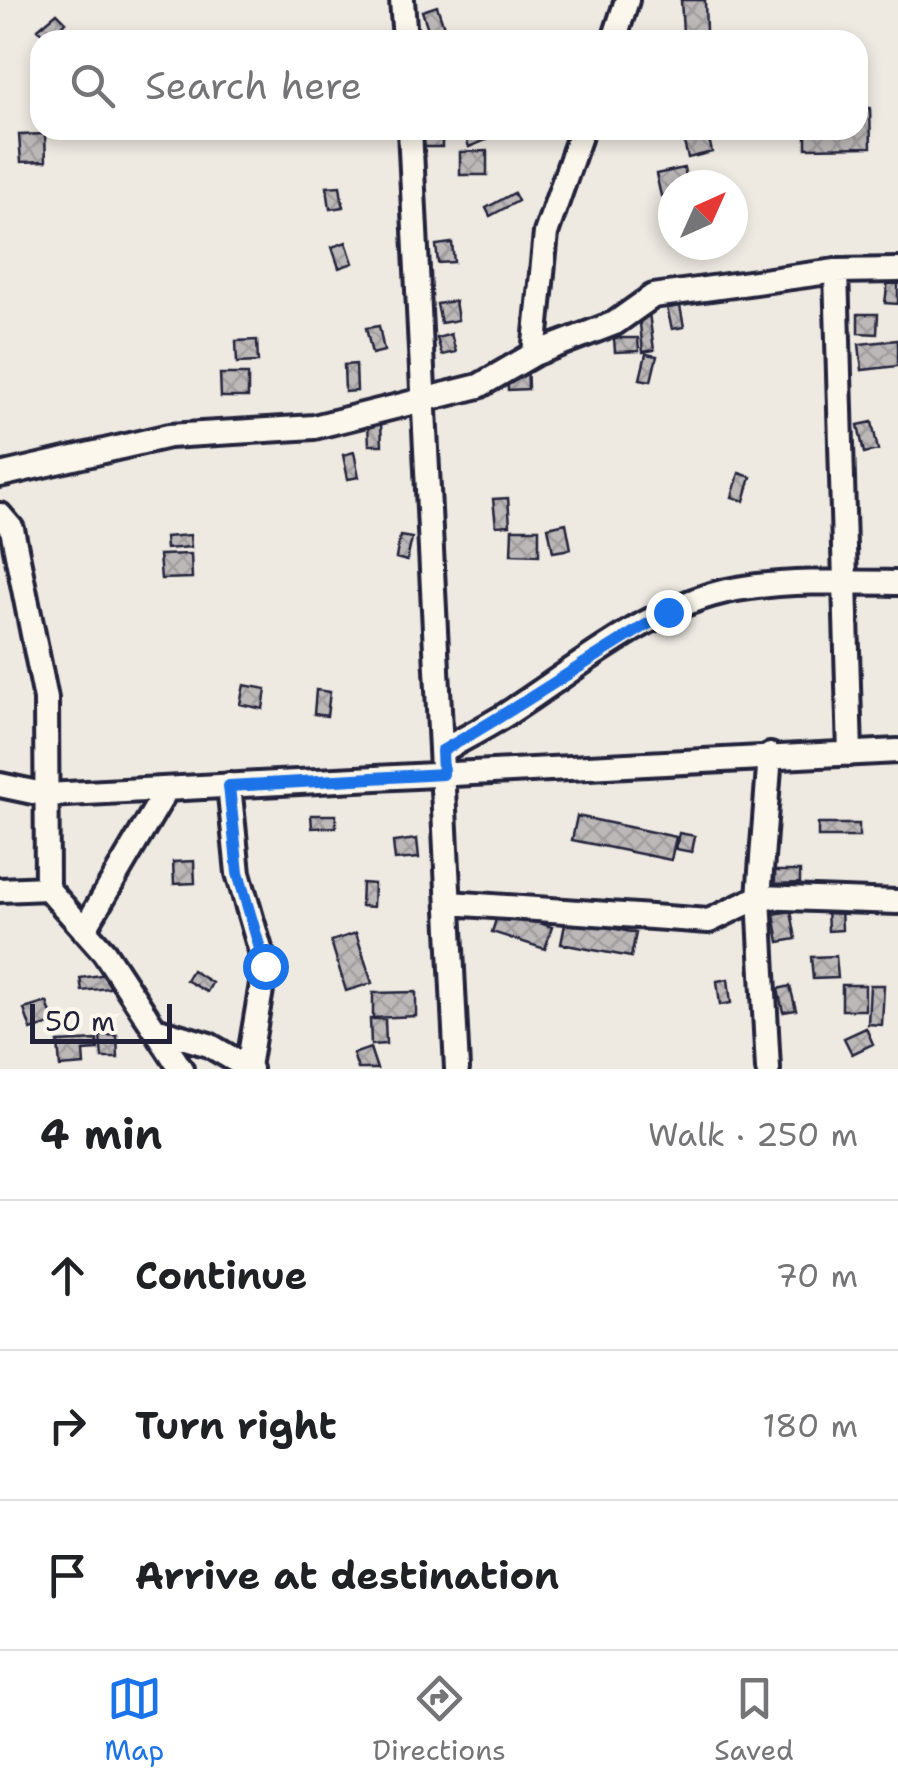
<!DOCTYPE html>
<html lang="en">
<head>
<meta charset="utf-8">
<style>
	:root { --surface:#fff; --page:#f6f6f6; --text:#202124; --muted:#757577; --line:#e0e0e0; --accent:#1a73e8 }
	body { margin:0; font-family:"Shantell Sans",sans-serif; background:var(--page); color:var(--text) }
	.compass { position:absolute; left:658px; top:170px; width:90px; height:90px; border-radius:50%; background:var(--surface); box-shadow:0 5px 15px #0003; rotate:45deg }
	.scale { position:absolute; left:30px; bottom:25px; width:142px; box-sizing:border-box; padding-left:10px; border:5px solid #22223b; border-top:0; font-size:28px; line-height:35px; white-space:nowrap; color:#22223b; -webkit-text-stroke:8px #fbf7ec; paint-order:stroke }
	.stop { position:absolute; width:30px; height:30px; margin:-22px; border:8px solid #1a73e8; border-radius:50%; background:#fff }
	.stop.end { background:#1a73e8; border-color:#fff; box-shadow:0 2px 10px #0008 }
	.list { margin:0; padding:0; list-style:none }
	h2 { display:flex; justify-content:space-between; align-items:center; height:130px; margin:0; padding:0 40px; font-size:42px }
	h2 small { font-size:32px; font-weight:400; color:var(--muted) }
	.list li { display:grid; grid-template-columns:65px 1fr auto; gap:30px; align-items:center; box-sizing:border-box; height:150px; padding:0 40px; border-top:2px solid var(--line) }
	.list b { display:block; font-size:38px; white-space:nowrap }
	.list em { font-size:32px; font-style:normal; color:var(--muted) }
	.icon { flex:none; width:55px; height:55px; fill:none; stroke:currentColor; stroke-width:2; stroke-linecap:round; stroke-linejoin:round }
	.map { position:relative; flex:none; width:898px; height:1069px; overflow:hidden }
	.search { position:absolute; background:var(--surface); box-shadow:0 5px 15px #0003; left:30px; right:30px; top:30px; height:110px; display:flex; align-items:center; gap:25px; box-sizing:border-box; padding:0 35px; border-radius:30px; color:var(--muted); font-size:38px }
	.sheet { height:580px; background:var(--surface) }
	nav { display:flex; justify-content:space-around; align-items:center; box-sizing:border-box; height:140px; border-top:2px solid var(--line); background:var(--surface); font-size:28px; color:var(--muted) }
	nav a { display:grid; justify-items:center; gap:5px }
	nav .on { color:var(--accent) }
	.map>svg:first-child { display:block }
	.building { fill:url(#building-cross-hatch); stroke:#22223b; stroke-width:2.5 }
	.lines { fill:none; stroke-linecap:round; stroke-linejoin:round }
	.street-casing { stroke:#22223b; stroke-width:30 }
	.street { stroke:#fbf7ec; stroke-width:22 }
	.route { stroke:#1a73e8; stroke-width:12 }
</style>
</head>
<body>
<div class="map">
<svg width="898" height="1069" viewBox="0 0 898 1069">
	<defs>
		<pattern id="building-cross-hatch" width="8" height="8" patternUnits="userSpaceOnUse" patternTransform="scale(2.5)"><rect width="8" height="8" fill="#bcb8b8"/><path d="M0 0l8 8M0 8l8-8" fill="none" stroke="#a19e9f"/></pattern>
	</defs>
	<rect width="100%" height="100%" fill="#eeeae2"/>
	<filter id="ink" filterUnits="userSpaceOnUse"><feTurbulence type="fractalNoise" baseFrequency=".01" numOctaves="2"/><feDisplacementMap in="SourceGraphic" scale="20" xChannelSelector="R" yChannelSelector="G"/><feConvolveMatrix kernelMatrix="1 2 1 2 8 2 1 2 1" color-interpolation-filters="sRGB"/></filter>
	<g filter="url(#ink)">
		<path class="building" d="M 681,0 L 705,0 L 706,31 L 683,32 Z
			M 437,6 L 444,27 L 429,32 L 422,11 Z
			M 57,13 L 66,22 L 46,38 L 38,29 Z
			M 870,108 L 871,147 L 806,148 L 806,130 L 858,130 L 858,109 Z
			M 421,130 L 442,130 L 442,147 L 422,147 Z
			M 463,130 L 483,130 L 486,140 L 469,147 Z
			M 707,130 L 712,152 L 688,158 L 682,135 Z
			M 45,134 L 46,161 L 21,162 L 19,135 Z
			M 487,151 L 487,175 L 460,175 L 460,152 Z
			M 684,168 L 688,185 L 673,185 L 673,194 L 661,196 L 656,174 Z
			M 340,186 L 343,207 L 330,209 L 327,187 Z
			M 514,193 L 518,201 L 490,216 L 486,208 Z
			M 346,242 L 353,263 L 339,268 L 332,247 Z
			M 452,243 L 454,262 L 438,263 L 436,245 Z
			M 889,272 L 898,273 L 898,304 L 885,303 Z
			M 455,301 L 458,320 L 441,323 L 437,304 Z
			M 680,306 L 684,327 L 672,329 L 667,308 Z
			M 649,313 L 654,350 L 643,352 L 639,315 Z
			M 858,314 L 878,314 L 877,334 L 858,333 Z
			M 379,326 L 384,351 L 372,354 L 366,328 Z
			M 451,334 L 456,352 L 442,355 L 437,338 Z
			M 614,338 L 638,338 L 639,351 L 615,352 Z
			M 257,340 L 258,362 L 237,363 L 236,341 Z
			M 898,340 L 898,366 L 862,370 L 859,344 Z
			M 646,354 L 657,356 L 651,381 L 640,379 Z
			M 507,356 L 527,356 L 528,389 L 508,390 Z
			M 356,364 L 357,391 L 345,392 L 344,365 Z
			M 220,374 L 248,374 L 248,397 L 221,397 Z
			M 872,422 L 878,450 L 864,453 L 858,425 Z
			M 381,423 L 382,445 L 369,445 L 368,424 Z
			M 354,452 L 359,477 L 348,479 L 343,455 Z
			M 739,473 L 751,477 L 744,501 L 732,497 Z
			M 508,498 L 510,525 L 496,526 L 493,499 Z
			M 566,523 L 571,549 L 553,552 L 548,527 Z
			M 512,529 L 539,529 L 539,555 L 511,554 Z
			M 190,535 L 191,547 L 166,549 L 165,537 Z
			M 400,536 L 412,538 L 407,561 L 396,558 Z
			M 191,554 L 192,578 L 161,579 L 159,555 Z
			M 244,685 L 266,689 L 263,709 L 240,704 Z
			M 316,690 L 330,692 L 327,716 L 314,714 Z
			M 311,815 L 336,815 L 336,827 L 312,828 Z
			M 577,816 L 676,837 L 671,860 L 572,840 Z
			M 818,824 L 859,824 L 859,837 L 818,837 Z
			M 679,833 L 695,836 L 692,852 L 676,849 Z
			M 417,839 L 419,858 L 395,860 L 393,842 Z
			M 194,861 L 195,883 L 174,884 L 173,862 Z
			M 775,871 L 800,871 L 800,883 L 775,884 Z
			M 362,883 L 374,884 L 373,907 L 361,906 Z
			M 827,907 L 841,907 L 842,930 L 828,931 Z
			M 499,910 L 552,927 L 545,949 L 492,932 Z
			M 791,911 L 796,939 L 779,942 L 774,914 Z
			M 566,919 L 636,933 L 631,957 L 561,944 Z
			M 356,933 L 372,983 L 346,991 L 331,941 Z
			M 836,956 L 838,978 L 813,979 L 811,957 Z
			M 192,970 L 212,983 L 207,992 L 186,980 Z
			M 108,974 L 110,988 L 82,991 L 80,978 Z
			M 728,979 L 731,1003 L 720,1005 L 717,981 Z
			M 842,985 L 865,985 L 865,1010 L 842,1010 Z
			M 870,985 L 884,985 L 882,1025 L 868,1024 Z
			M 790,986 L 796,1010 L 783,1012 L 778,989 Z
			M 416,992 L 416,1016 L 373,1018 L 373,993 Z
			M 47,1002 L 54,1023 L 31,1030 L 24,1009 Z
			M 370,1019 L 385,1019 L 386,1044 L 371,1045 Z
			M 866,1028 L 873,1044 L 852,1054 L 844,1038 Z
			M 117,1035 L 118,1058 L 102,1058 L 100,1036 Z
			M 97,1040 L 98,1050 L 83,1051 L 84,1065 L 60,1067 L 58,1042 Z
			M 370,1048 L 377,1069 L 358,1069 L 353,1054 Z"/>
		<g class="lines">
			<defs>
				<path id="street" d="M 402,0 L 405,40
					M 614,40 L 627,0
					M 410,130 L 457,1069
					M 836,271 L 850,754
					M 534,354 L 546,233 L 582,130
					M 0,475 L 169,436 L 314,427 L 479,386 L 534,354 L 615,323 L 653,296 L 836,271 L 898,270
					M 0,515 L 12,529 L 46,699 L 47,888 L 104,952 L 181,1069
					M 441,751 C 462,740 482,729 502,717 C 575,671 649,604 737,589 C 789,580 846,582 898,583
					M 0,785 L 47,795 L 898,751
					M 229,785 L 238,873 L 265,966 L 248,1067
					M 0,890 L 47,888
					M 449,903 L 709,921 L 759,897 L 898,902
					M 84,930 L 167,789
					M 155,1029 L 209,1045 L 250,1069
					M 768,1069 L 759,897 L 770,755"/>
			</defs>
			<use href="#street" class="street-casing"/>
			<use href="#street" class="street"/>
		</g>
	</g>
	<g class="lines" filter="url(#ink)">
		<path class="route" d="M 265,966 L 238,873 L 229,786 L 443,774 L 442,751 C 519,708 591,657 668,612"/>
	</g>
</svg>
<svg class="compass" viewBox="-18 -18 36 36"><path d="M0-13l5 13h-10z" fill="#e53935"/><path d="M0 13l5-13h-10z" fill="#757577"/></svg>
<div class="scale">50 m</div>
<div class="stop" style="left:265px;top:966px"></div>
<div class="stop end" style="left:668px;top:612px"></div>
<div class="search"><svg class="icon" aria-label="search" viewBox="0 0 24 24"><circle cx="10" cy="10" r="6"/><path d="M15 15l6 6"/></svg>Search here</div>
</div>
<section class="sheet">
<h2>4 min<small>Walk · 250 m</small></h2>
<ul class="list">
<li><svg class="icon" aria-label="ahead" viewBox="0 0 24 24"><path d="M12 20V5M6 11l6-6 6 6"/></svg><div><b>Continue</b></div><em>70 m</em></li>
<li><svg class="icon" aria-label="right" viewBox="0 0 24 24"><path d="M7 20v-9h11M14 6l5 5-5 5"/></svg><div><b>Turn right</b></div><em>180 m</em></li>
<li><svg class="icon" aria-label="arrive" viewBox="0 0 24 24"><path d="M6 21V4h12l-3 4 3 4H6"/></svg><div><b>Arrive at destination</b></div></li>
</ul>
</section>
<nav>
<a class="on"><svg class="icon" aria-label="map" viewBox="0 0 24 24"><path d="M3 6l6-2 6 2 6-2v14l-6 2-6-2-6 2zM9 4v14M15 6v14"/></svg>Map</a>
<a><svg class="icon" aria-label="directions" viewBox="0 0 24 24"><path d="M12 3l9 9-9 9-9-9zM9 14v-3h6M13 9l2 2-2 2"/></svg>Directions</a>
<a><svg class="icon" aria-label="saved" viewBox="0 0 24 24"><path d="M7 4h10v16l-5-4-5 4z"/></svg>Saved</a>
</nav>
</body>
</html>
